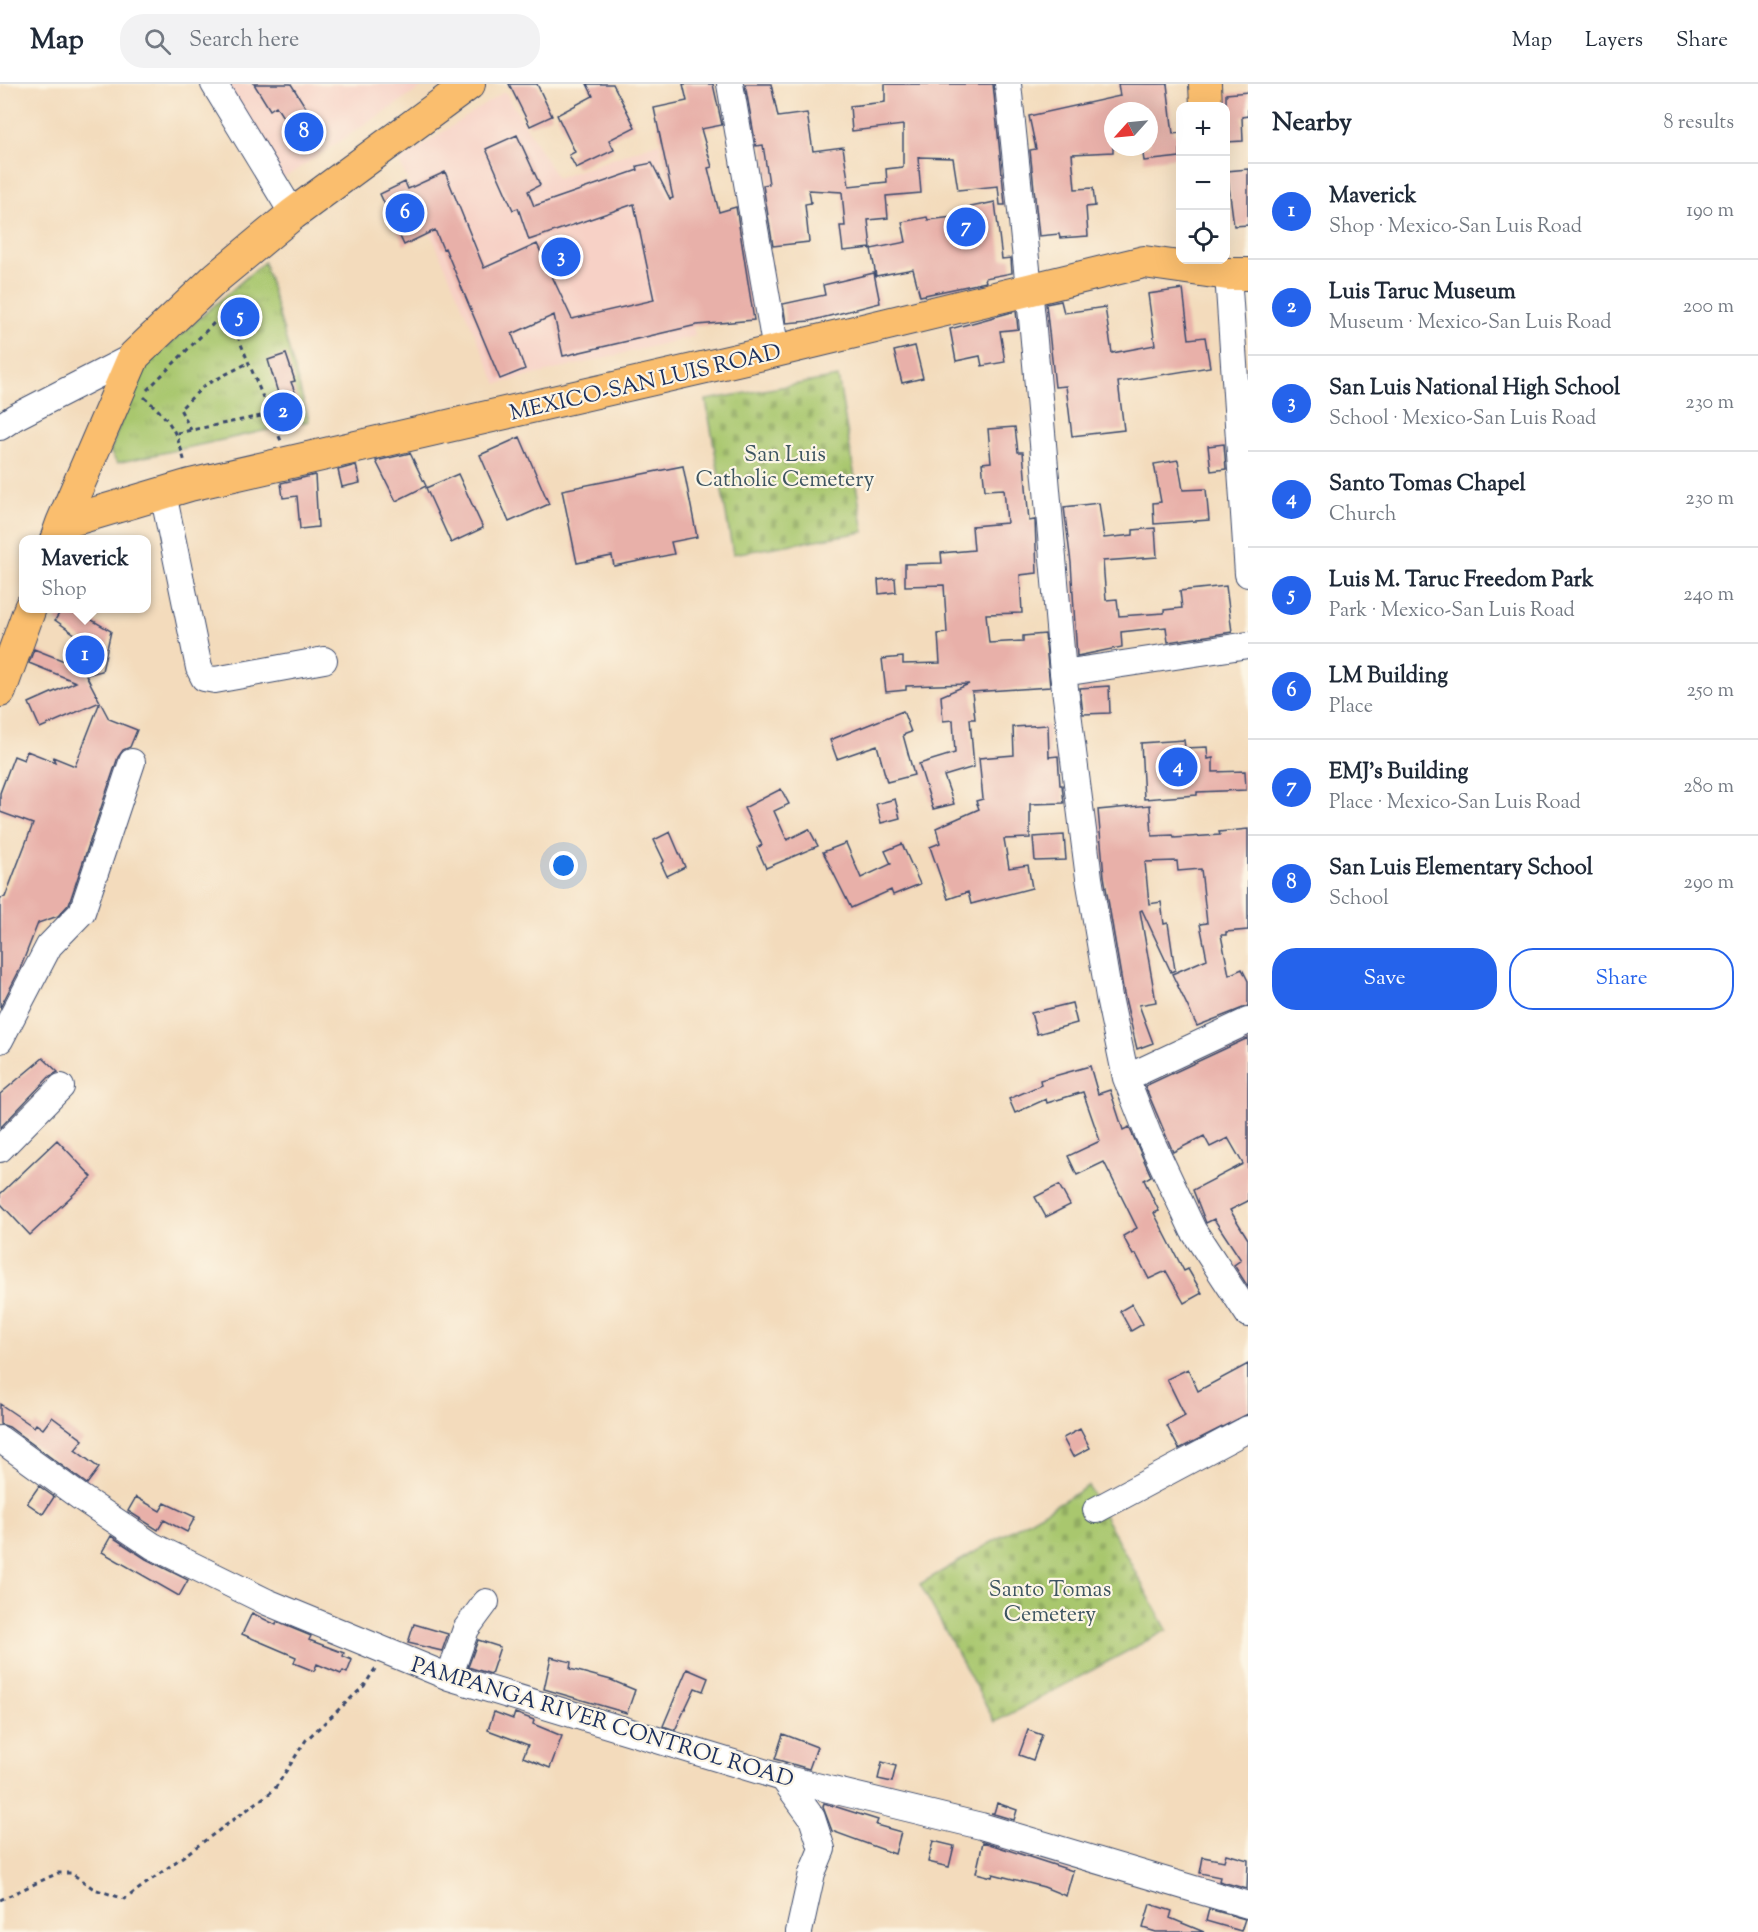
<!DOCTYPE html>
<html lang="en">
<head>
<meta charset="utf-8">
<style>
	:root { --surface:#fff; --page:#f2f2f3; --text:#1f2937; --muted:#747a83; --line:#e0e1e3; --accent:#2563eb }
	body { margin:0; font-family:"Sorts Mill Goudy",serif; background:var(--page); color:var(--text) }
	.controls { position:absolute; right:18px; top:18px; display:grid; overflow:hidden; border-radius:12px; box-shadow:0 6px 24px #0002 }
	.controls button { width:54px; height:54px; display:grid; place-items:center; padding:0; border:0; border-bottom:2px solid var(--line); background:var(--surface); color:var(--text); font:30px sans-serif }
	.compass { position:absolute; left:1104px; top:18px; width:54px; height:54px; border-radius:50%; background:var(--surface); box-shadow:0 6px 24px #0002; rotate:243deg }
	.you { position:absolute; left:564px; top:782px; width:21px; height:21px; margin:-15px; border:4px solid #fff; border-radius:50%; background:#1a73e8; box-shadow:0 0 0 9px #1a73e833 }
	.badge { display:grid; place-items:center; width:39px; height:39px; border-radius:50%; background:var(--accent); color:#fff; font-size:20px; font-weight:700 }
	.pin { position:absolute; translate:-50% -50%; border:3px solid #fff; box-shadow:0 2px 6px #0006 }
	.popup { position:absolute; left:19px; top:451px; width:132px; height:78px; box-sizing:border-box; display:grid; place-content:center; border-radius:12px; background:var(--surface); filter:drop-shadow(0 2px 4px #0005); font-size:20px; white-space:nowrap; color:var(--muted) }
	.popup b { font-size:22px; color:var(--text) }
	.popup::after { content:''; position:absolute; left:50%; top:100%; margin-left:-12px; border:12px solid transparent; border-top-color:var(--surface) }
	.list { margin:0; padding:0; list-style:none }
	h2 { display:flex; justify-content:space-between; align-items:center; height:78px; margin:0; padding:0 24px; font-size:26px }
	h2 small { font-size:20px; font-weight:400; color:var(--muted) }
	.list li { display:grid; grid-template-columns:39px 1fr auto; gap:18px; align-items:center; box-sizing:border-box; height:96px; padding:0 24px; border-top:2px solid var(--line) }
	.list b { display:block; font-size:22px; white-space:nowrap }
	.list p { margin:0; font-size:20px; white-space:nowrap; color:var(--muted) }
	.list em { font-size:20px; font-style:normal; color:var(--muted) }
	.actions { display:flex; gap:12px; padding:18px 24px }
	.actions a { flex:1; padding:14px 0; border:2px solid var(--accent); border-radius:24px; text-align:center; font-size:21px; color:var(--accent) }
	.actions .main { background:var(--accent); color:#fff }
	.icon { flex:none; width:33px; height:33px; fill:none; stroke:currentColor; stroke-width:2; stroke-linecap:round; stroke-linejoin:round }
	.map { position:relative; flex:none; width:1248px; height:1848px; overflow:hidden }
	header { display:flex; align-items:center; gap:36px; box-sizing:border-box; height:84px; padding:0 30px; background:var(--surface); border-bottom:2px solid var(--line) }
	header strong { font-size:28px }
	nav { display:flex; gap:33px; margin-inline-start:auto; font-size:21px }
	.search { width:420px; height:54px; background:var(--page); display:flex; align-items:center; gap:15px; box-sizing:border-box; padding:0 21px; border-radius:24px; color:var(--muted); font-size:22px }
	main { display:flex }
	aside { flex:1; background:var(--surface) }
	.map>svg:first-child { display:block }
	.built { fill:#f7d1c6 }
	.cemetery { fill:url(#cemetery-stones); stroke:#627b66; stroke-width:1.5 }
	.park { fill:url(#park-tufts); stroke:#627b66; stroke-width:1.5 }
	.building { fill:#e8b0a9 }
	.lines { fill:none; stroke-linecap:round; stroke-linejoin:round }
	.minor-casing { stroke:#3b496c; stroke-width:28 }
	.major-casing { stroke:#3b496c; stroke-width:34 }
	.path { stroke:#3b496c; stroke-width:3; stroke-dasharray:4.5 4.5; stroke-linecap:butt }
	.minor { stroke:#fff; stroke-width:26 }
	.major { stroke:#fabe6e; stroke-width:32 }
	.labels { text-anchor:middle; stroke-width:4.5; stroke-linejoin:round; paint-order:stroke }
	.street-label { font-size:22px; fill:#1b2f5e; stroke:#fcf5e5 }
	.park-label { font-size:22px; fill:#3e5562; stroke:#fcf5e5 }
</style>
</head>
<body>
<header>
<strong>Map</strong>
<div class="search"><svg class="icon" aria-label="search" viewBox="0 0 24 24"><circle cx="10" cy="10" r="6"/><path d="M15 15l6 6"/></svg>Search here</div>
<nav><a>Map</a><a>Layers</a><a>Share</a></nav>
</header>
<main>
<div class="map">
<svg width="1248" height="1848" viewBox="0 0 1248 1848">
	<defs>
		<pattern id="cemetery-stones" width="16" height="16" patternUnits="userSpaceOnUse" patternTransform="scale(1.5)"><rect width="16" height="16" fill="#a9c76e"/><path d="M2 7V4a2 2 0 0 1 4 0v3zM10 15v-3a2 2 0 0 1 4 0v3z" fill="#91ab62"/></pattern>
		<pattern id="park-tufts" width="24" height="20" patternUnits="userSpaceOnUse" patternTransform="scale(1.5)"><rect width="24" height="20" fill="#a9c76e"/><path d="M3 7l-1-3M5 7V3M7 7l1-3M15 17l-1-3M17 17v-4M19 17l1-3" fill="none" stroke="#91ab62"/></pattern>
	</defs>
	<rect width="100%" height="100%" fill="#fcf5e5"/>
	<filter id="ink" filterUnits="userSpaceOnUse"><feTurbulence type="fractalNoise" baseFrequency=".0167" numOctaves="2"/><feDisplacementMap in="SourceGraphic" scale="12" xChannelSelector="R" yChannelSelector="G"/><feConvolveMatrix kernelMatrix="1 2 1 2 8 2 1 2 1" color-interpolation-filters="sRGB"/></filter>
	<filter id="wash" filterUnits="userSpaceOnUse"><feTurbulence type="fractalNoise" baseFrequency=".008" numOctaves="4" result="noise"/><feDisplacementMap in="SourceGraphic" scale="24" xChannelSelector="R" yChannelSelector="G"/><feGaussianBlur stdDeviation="1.35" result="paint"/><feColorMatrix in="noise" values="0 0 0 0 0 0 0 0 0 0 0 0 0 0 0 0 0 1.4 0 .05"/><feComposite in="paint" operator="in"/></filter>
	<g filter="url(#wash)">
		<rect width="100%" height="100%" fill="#f3dbbc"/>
		<path class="built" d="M 226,0 L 427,0 L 281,96 Z
			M 505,7 L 557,94 L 660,58 L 695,252 L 497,300 L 399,77 Z"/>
		<path class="cemetery" d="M 838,293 L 864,448 L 733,470 L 706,316 Z
			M 1088,1402 L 1167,1546 L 995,1638 L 920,1500 Z"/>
		<path class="park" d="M 264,178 L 309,337 L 117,379 L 110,368 L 139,287 Z"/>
		<g id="blocks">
			<path class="building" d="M 254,0 L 291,0 L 325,54 L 304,67 L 276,22 L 270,26 Z
				M 509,0 L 537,0 L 552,32 L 530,42 Z
				M 587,0 L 613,0 L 635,43 L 609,56 L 614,66 L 576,84 L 569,71 L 575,68 L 557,31 L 593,12 Z
				M 683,0 L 713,0 L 722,41 L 701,45 L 712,83 L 708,84 L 719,128 L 736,123 L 754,236 L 697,241 L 563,272 L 554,231 L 512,250 L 525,285 L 500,295 L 445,164 L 443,165 L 435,146 L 404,161 L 380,110 L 405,98 L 408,105 L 445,88 L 484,184 L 537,160 L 572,235 L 654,216 L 634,120 L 529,156 L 518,124 L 513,126 L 486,65 L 517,51 L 540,101 L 528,107 L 534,122 L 638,86 L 637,82 L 652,79 L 670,115 L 673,114 L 654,24 L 687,17 Z
				M 745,0 L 771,0 L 778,33 L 807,29 L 813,67 L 843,63 L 849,102 L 887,98 L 886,85 L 903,83 L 903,41 L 852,47 L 850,22 L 885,18 L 885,0 L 993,0 L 1005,121 L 1000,121 L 998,102 L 958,106 L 953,74 L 918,73 L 921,109 L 886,112 L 888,134 L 868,136 L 871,164 L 843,167 L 840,142 L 845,142 L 842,108 L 809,106 L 811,119 L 805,120 L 809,158 L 773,162 L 763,101 L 769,100 L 763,61 L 756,62 Z
				M 1118,0 L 1167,0 L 1173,50 L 1180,49 L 1180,73 L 1144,77 L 1142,63 L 1149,63 L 1149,27 L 1113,27 L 1113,68 L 1072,70 L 1075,105 L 1093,104 L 1095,122 L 1086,123 L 1088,152 L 1060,154 L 1059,150 L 1039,152 L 1030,66 L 1036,65 L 1029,32 L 1120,12 Z
				M 1248,8 L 1248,32 L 1242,33 L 1243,57 L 1226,58 L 1226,10 Z
				M 1248,85 L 1248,141 L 1234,142 L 1227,87 Z
				M 995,118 L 1002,175 L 1011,174 L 1012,189 L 985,194 L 986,198 L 920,212 L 913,185 L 876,192 L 871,165 L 906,158 L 902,138 L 927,133 L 928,136 L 962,132 L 961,125 Z
				M 874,189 L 880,219 L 810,237 L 786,239 L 783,220 L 825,211 L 823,201 Z
				M 1183,205 L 1189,255 L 1205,253 L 1210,283 L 1118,298 L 1124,346 L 1072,352 L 1066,302 L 1055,303 L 1046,220 L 1061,217 L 1064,229 L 1105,223 L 1112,269 L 1155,261 L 1148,210 Z
				M 1016,227 L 1018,245 L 1000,247 L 1005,278 L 982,282 L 980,272 L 956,277 L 950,245 Z
				M 915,262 L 923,294 L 902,299 L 894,267 Z
				M 286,270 L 295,297 L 291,298 L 304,330 L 283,339 L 272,311 L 278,309 L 268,276 Z
				M 1015,343 L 1018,368 L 1023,368 L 1029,437 L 1035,436 L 1037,489 L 1020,491 L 1022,529 L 986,530 L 989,559 L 1023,557 L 1023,552 L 1045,550 L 1050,603 L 972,608 L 975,635 L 970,635 L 974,683 L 944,692 L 954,720 L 933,725 L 919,680 L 955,669 L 953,636 L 943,637 L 941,612 L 969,600 L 906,602 L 906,606 L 886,608 L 882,575 L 903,573 L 903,580 L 940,579 L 938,550 L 947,549 L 944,501 L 905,502 L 905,480 L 942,479 L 941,469 L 974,466 L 972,442 L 1007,439 L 1004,405 L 985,406 L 982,379 L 991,378 L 988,345 Z
				M 520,353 L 549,420 L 509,438 L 480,371 Z
				M 1224,360 L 1226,385 L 1211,387 L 1208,362 Z
				M 410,369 L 426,402 L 396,417 L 376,377 Z
				M 1178,376 L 1183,406 L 1206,405 L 1209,436 L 1154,440 L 1153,419 L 1161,418 L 1154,380 Z
				M 356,381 L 360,399 L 342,403 L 338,386 Z
				M 683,382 L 697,453 L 671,458 L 674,470 L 614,482 L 612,472 L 577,479 L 562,406 Z
				M 458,390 L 483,444 L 451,459 L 426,404 Z
				M 315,391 L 318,443 L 300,445 L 297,412 L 283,414 L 281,399 Z
				M 1099,419 L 1104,454 L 1133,451 L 1133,446 L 1155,444 L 1157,473 L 1103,477 L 1106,516 L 1117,515 L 1119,532 L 1164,529 L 1164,526 L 1182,524 L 1180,507 L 1226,502 L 1232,548 L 1168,558 L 1166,543 L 1121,548 L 1122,563 L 1077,572 L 1071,479 L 1064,423 Z
				M 895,494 L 896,508 L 879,510 L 878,496 Z
				M 62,525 L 73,525 L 111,547 L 102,587 L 86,591 L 100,618 L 40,644 L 29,619 L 76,598 L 29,579 L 34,565 L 77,582 L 86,558 L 55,536 Z
				M 1109,602 L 1110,629 L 1083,630 L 1080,604 Z
				M 100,618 L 109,635 L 137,646 L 130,663 L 123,666 L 118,673 L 69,820 L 58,832 L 38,839 L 20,885 L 0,924 L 0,814 L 5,813 L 33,740 L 0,728 L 0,709 L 14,672 L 24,676 L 27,667 L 55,678 L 53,673 L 75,682 Z
				M 903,627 L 911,648 L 903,651 L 914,691 L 887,698 L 877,661 L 837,675 L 830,656 Z
				M 1048,641 L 1049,673 L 1058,672 L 1060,701 L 1062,701 L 1064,719 L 1030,720 L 1030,754 L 1004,755 L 1009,784 L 1028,781 L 1032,804 L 971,820 L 968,808 L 948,815 L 930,763 L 940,759 L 936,744 L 979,725 L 976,717 L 983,715 L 979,674 L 1014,671 L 1013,643 Z
				M 1184,656 L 1185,664 L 1207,663 L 1208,675 L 1213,674 L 1213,688 L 1245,687 L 1246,706 L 1197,708 L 1197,711 L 1144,715 L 1141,659 Z
				M 781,705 L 789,720 L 774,727 L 787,756 L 809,745 L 818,762 L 766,784 L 757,764 L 762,761 L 744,724 Z
				M 895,715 L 900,734 L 881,739 L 876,720 Z
				M 1150,721 L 1152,752 L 1173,751 L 1174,754 L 1220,751 L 1219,748 L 1248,745 L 1248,846 L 1226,848 L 1226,851 L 1221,851 L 1229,891 L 1242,885 L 1248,897 L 1248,922 L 1197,942 L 1172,890 L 1207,875 L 1200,840 L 1207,839 L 1201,785 L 1178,787 L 1177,777 L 1145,778 L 1149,820 L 1161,818 L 1164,840 L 1168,839 L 1175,886 L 1171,888 L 1142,826 L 1140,827 L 1156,918 L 1139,921 L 1153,959 L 1137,965 L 1124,910 L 1104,792 L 1098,726 Z
				M 670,748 L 685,783 L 667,792 L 661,779 L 664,777 L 654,756 Z
				M 1064,751 L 1066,776 L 1035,777 L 1033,753 Z
				M 846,759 L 861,794 L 891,780 L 885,767 L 902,760 L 920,800 L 893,811 L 891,806 L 851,824 L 823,768 Z
				M 1072,919 L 1077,939 L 1037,950 L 1031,929 Z
				M 1248,954 L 1248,1117 L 1230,1126 L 1248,1155 L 1248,1203 L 1234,1181 L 1241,1176 L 1214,1135 L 1206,1139 L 1193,1106 L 1243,1080 L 1228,1054 L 1210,1063 L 1204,1052 L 1173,1068 L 1145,1002 Z
				M 43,974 L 58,988 L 50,992 L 0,1044 L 0,1010 Z
				M 1090,982 L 1098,1010 L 1110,1006 L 1123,1046 L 1129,1043 L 1151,1092 L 1144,1096 L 1159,1127 L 1154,1129 L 1184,1187 L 1188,1185 L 1202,1209 L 1184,1219 L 1166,1187 L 1149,1195 L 1136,1170 L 1133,1171 L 1123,1152 L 1137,1144 L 1104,1078 L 1077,1091 L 1068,1072 L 1100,1057 L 1083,1008 L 1047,1019 L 1046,1015 L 1015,1029 L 1009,1015 L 1041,1001 L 1040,996 Z
				M 57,1056 L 92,1093 L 30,1151 L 0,1119 L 0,1110 Z
				M 1059,1101 L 1070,1121 L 1046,1133 L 1035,1113 Z
				M 1132,1220 L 1143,1240 L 1131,1247 L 1120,1227 Z
				M 1248,1280 L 1248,1330 L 1179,1365 L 1167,1342 L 1185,1332 L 1167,1295 L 1188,1285 L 1198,1307 Z
				M 0,1320 L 34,1343 L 36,1340 L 43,1345 L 52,1333 L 83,1356 L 75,1366 L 99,1384 L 87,1400 L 9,1343 L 0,1340 Z
				M 1080,1345 L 1090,1364 L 1073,1373 L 1063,1354 Z
				M 39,1402 L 54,1413 L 43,1430 L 27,1419 Z
				M 136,1413 L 160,1427 L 165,1419 L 195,1433 L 187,1448 L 164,1436 L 158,1446 L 128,1427 Z
				M 111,1452 L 146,1475 L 188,1496 L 179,1512 L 102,1468 Z
				M 252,1529 L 276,1541 L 277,1538 L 311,1552 L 309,1556 L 344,1569 L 343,1572 L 352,1576 L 347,1589 L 343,1587 L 341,1590 L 317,1580 L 314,1587 L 294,1579 L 296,1573 L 242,1550 Z
				M 414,1540 L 448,1550 L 442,1567 L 408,1559 Z
				M 478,1556 L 500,1563 L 491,1590 L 468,1583 Z
				M 551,1573 L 571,1578 L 570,1585 L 611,1596 L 635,1606 L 627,1629 L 544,1605 Z
				M 687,1585 L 708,1594 L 703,1607 L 695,1604 L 675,1646 L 663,1642 Z
				M 494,1628 L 513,1635 L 515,1629 L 534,1636 L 533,1640 L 562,1652 L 550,1684 L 523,1673 L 528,1661 L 488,1646 Z
				M 1028,1646 L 1042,1651 L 1033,1676 L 1019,1671 Z
				M 783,1650 L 817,1663 L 809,1685 L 775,1675 Z
				M 882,1678 L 896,1682 L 892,1698 L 878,1695 Z
				M 824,1719 L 878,1736 L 876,1741 L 901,1748 L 895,1770 L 832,1747 L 823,1723 Z
				M 997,1719 L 1017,1726 L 1014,1736 L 991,1729 L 994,1729 Z
				M 933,1757 L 954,1762 L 949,1783 L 928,1778 Z
				M 983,1758 L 1073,1787 L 1066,1812 L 1044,1803 L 993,1790 L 992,1793 L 976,1789 Z
				M 1226,1770 L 1248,1776 L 1247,1805 L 1219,1797 L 1220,1793 L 1200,1789 L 1203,1773 L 1224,1777 Z
				M 1150,1820 L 1172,1827 L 1170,1834 L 1204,1848 L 1156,1848 L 1143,1844 Z
				M 1209,1825 L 1245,1835 L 1241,1847 L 1206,1837 Z"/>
		</g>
	</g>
	<g filter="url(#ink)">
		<use href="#blocks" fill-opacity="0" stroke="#3b496c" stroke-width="1.5"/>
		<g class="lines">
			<defs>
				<path id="minor" d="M 214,0 L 293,130
					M 730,0 L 776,267
					M 1008,0 L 1032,234 L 1063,589 L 1089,794 L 1109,913 L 1126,994 L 1148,1050 L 1193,1146 L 1248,1230
					M 1228,190 L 1248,490
					M 0,343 L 15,333 L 134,272
					M 163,409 L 199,584 L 204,594 L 215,596 L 324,576
					M 1063,589 L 1248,561
					M 0,956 L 49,862 L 82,828 L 132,678
					M 1126,994 L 1248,937
					M 0,1065 L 61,1003
					M 0,1355 L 80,1413 L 153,1462 L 267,1518 L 449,1593 L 783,1694 L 981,1742 L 1248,1821
					M 1096,1426 L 1248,1345
					M 449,1593 L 466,1545 L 486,1518
					M 783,1694 L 812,1734 L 822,1765 L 812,1789 L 799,1848"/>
				<path id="major" d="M 1205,0 L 1206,22
					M 62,439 L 134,272 L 217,193 L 293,130 L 469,0
					M 56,456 L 62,439 L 190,401 L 776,267 L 1144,178 L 1228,190 L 1248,190
					M 0,607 L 30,524"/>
			</defs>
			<use href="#minor" class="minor-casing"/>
			<use href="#major" class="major-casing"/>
			<path class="path" d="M 224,219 L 281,357
				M 147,306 L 227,226
				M 144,313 C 170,336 176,345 185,379
				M 191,346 L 180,325 L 205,301 L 250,278
				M 177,349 L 271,330
				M 0,1816 L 58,1789 L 71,1789 L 94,1805 L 125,1815 L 274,1706 L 306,1656 L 364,1602 L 375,1585"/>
			<use href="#minor" class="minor"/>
			<use href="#major" class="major"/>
		</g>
	</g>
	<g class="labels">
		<g class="street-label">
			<text transform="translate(645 297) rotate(-13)" y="8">MEXICO-SAN LUIS ROAD</text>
			<text transform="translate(603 1637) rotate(17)" y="8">PAMPANGA RIVER CONTROL ROAD</text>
		</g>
		<g class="park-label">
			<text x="785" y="377">San Luis<tspan x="785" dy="25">Catholic Cemetery</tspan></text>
			<text x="1050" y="1512">Santo Tomas<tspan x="1050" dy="25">Cemetery</tspan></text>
		</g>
	</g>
</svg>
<div class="controls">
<button>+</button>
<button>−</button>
<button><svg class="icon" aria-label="locate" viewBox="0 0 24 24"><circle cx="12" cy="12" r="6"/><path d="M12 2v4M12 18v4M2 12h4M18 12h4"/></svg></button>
</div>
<svg class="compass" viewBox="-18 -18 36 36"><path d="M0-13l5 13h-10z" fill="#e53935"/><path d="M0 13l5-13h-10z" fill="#747a83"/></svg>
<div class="you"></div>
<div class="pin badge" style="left:85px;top:571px">1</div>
<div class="popup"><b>Maverick</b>Shop</div>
<div class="pin badge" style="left:283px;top:328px">2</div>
<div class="pin badge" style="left:561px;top:173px">3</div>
<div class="pin badge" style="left:1178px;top:683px">4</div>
<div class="pin badge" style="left:240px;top:233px">5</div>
<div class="pin badge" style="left:405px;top:129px">6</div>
<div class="pin badge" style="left:966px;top:143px">7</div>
<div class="pin badge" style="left:304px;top:48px">8</div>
</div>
<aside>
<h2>Nearby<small>8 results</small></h2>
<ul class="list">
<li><span class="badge">1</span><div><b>Maverick</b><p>Shop · Mexico-San Luis Road</p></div><em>190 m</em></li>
<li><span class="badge">2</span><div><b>Luis Taruc Museum</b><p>Museum · Mexico-San Luis Road</p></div><em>200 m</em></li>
<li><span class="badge">3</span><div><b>San Luis National High School</b><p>School · Mexico-San Luis Road</p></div><em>230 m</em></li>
<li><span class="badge">4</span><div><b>Santo Tomas Chapel</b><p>Church</p></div><em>230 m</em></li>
<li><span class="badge">5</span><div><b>Luis M. Taruc Freedom Park</b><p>Park · Mexico-San Luis Road</p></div><em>240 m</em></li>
<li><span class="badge">6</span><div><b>LM Building</b><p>Place</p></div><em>250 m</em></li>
<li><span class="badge">7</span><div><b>EMJ's Building</b><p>Place · Mexico-San Luis Road</p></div><em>280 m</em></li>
<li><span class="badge">8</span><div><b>San Luis Elementary School</b><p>School</p></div><em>290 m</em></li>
</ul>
<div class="actions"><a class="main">Save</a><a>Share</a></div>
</aside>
</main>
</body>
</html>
